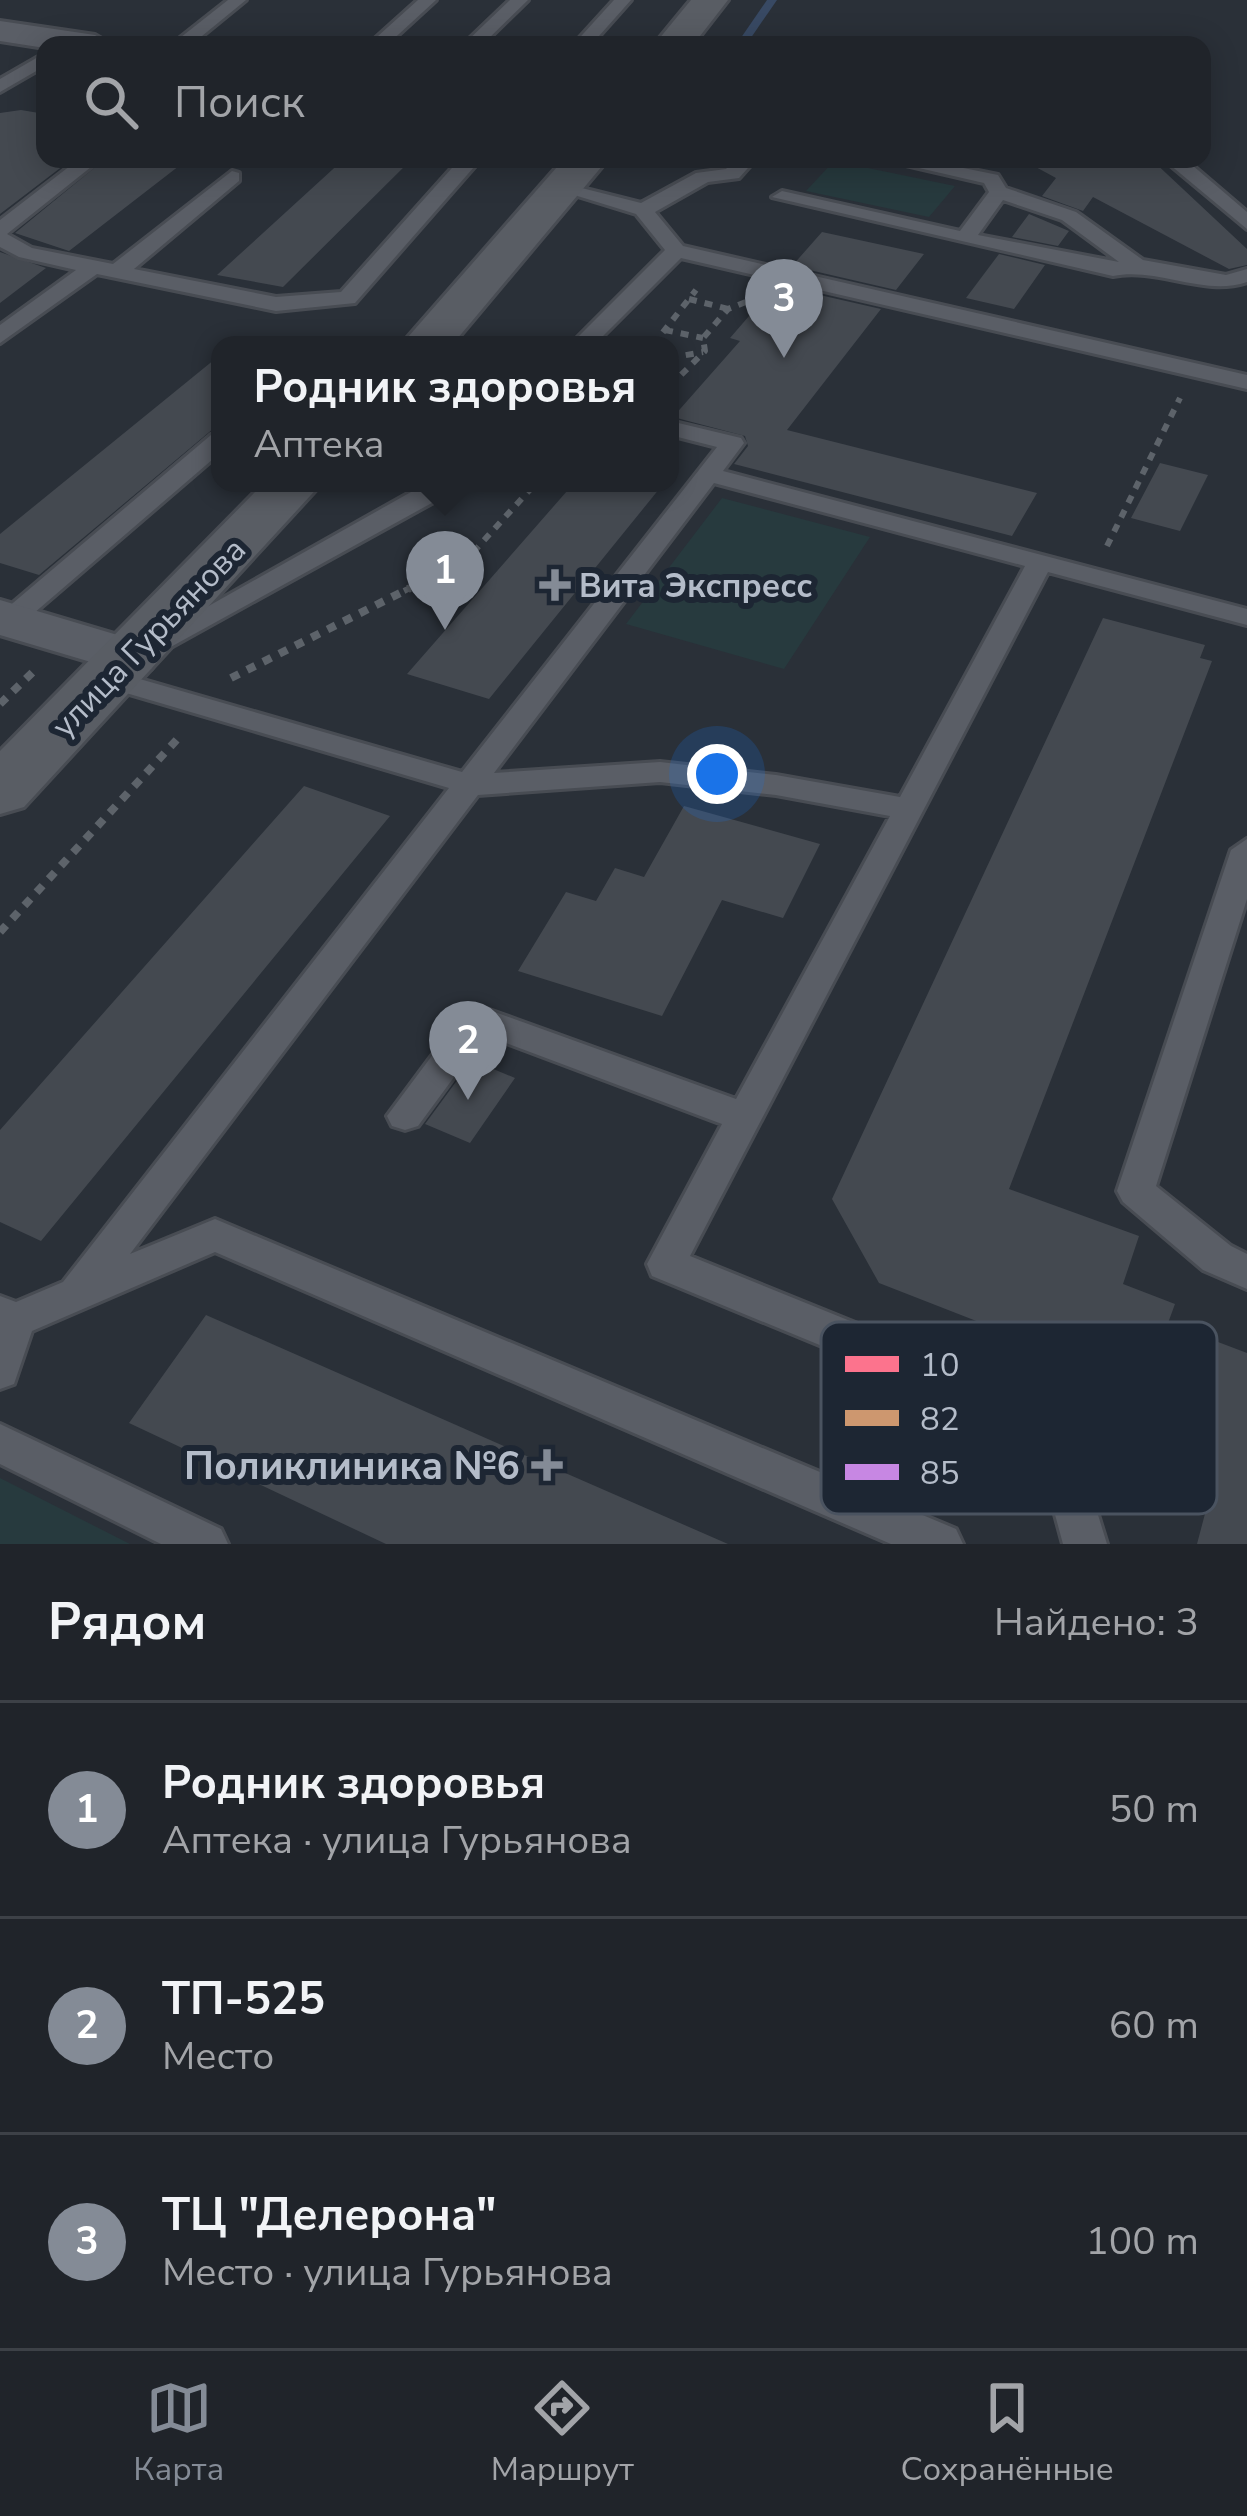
<!DOCTYPE html>
<html lang="ru">
<head>
<meta charset="utf-8">
<style>
	:root { --surface:#20242a; --page:#2d3036; --text:#f1f3f6; --muted:#a2a4a8; --line:#3d4147; --accent:#848b96 }
	body { margin:0; font-family:"Nunito Sans",sans-serif; background:var(--page); color:var(--text) }
	.you { position:absolute; left:717px; top:774px; width:42px; height:42px; margin:-30px; border:9px solid #fff; border-radius:50%; background:#1a73e8; box-shadow:0 0 0 18px #1a73e833 }
	.badge { display:grid; place-items:center; width:78px; height:78px; border-radius:50%; background:var(--accent); color:#fff; font-size:39px; font-weight:700 }
	.pin { position:absolute; translate:-50% -99px; filter:drop-shadow(0 3px 6px #0008) }
	.pin::after { content:''; position:absolute; top:63px; width:42px; height:36px; background:inherit; clip-path:polygon(0 0,100% 0,50% 100%) }
	.popup { position:absolute; left:211px; top:336px; width:468px; height:156px; box-sizing:border-box; display:grid; place-content:center; border-radius:24px; background:var(--surface); filter:drop-shadow(0 3px 9px #0005); font-size:39px; white-space:nowrap; color:var(--muted) }
	.popup b { font-size:45px; color:var(--text) }
	.popup::after { content:''; position:absolute; left:50%; top:100%; margin-left:-24px; border:24px solid transparent; border-top-color:var(--surface) }
	.list { margin:0; padding:0; list-style:none }
	h2 { display:flex; justify-content:space-between; align-items:center; height:156px; margin:0; padding:0 48px; font-size:51px }
	h2 small { font-size:39px; font-weight:400; color:var(--muted) }
	.list li { display:grid; grid-template-columns:78px 1fr auto; gap:36px; align-items:center; box-sizing:border-box; height:216px; padding:0 48px; border-top:3px solid var(--line) }
	.list b { display:block; font-size:45px; white-space:nowrap }
	.list p { margin:0; font-size:39px; white-space:nowrap; color:var(--muted) }
	.list em { font-size:39px; font-style:normal; color:var(--muted) }
	.icon { flex:none; width:66px; height:66px; fill:none; stroke:currentColor; stroke-width:2; stroke-linecap:round; stroke-linejoin:round }
	.map { position:relative; flex:none; width:1247px; height:1544px; overflow:hidden }
	.search { position:absolute; background:var(--surface); box-shadow:0 6px 30px #0003; left:36px; right:36px; top:36px; height:132px; display:flex; align-items:center; gap:30px; box-sizing:border-box; padding:0 42px; border-radius:24px; color:var(--muted); font-size:45px }
	.sheet { height:804px; background:var(--surface) }
	nav { display:flex; justify-content:space-around; align-items:center; box-sizing:border-box; height:168px; border-top:3px solid var(--line); background:var(--surface); font-size:33px; color:var(--muted) }
	nav a { display:grid; justify-items:center; gap:6px }
	nav .on { color:var(--accent) }
	.map>svg:first-child { display:block }
	.green { fill:#273a3e }
	.lines { fill:none; stroke-linecap:round; stroke-linejoin:round }
	.stream { fill:#384963; fill-rule:evenodd }
	.building { fill:#444950 }
	.lane-casing { stroke:#484c53; stroke-width:6 }
	.street-casing { stroke:#484c53; stroke-width:6 }
	.secondary-casing { stroke:#484c53; stroke-width:6 }
	.path-far1 { stroke:#5d636a; stroke-width:6; stroke-dasharray:8 8; stroke-linecap:butt }
	.path { stroke:#5d636a; stroke-width:8; stroke-dasharray:9 9; stroke-linecap:butt }
	.lane { fill:#5a5e66; fill-rule:evenodd }
	.street { fill:#5a5e66; fill-rule:evenodd }
	.secondary { fill:#595d64; fill-rule:evenodd }
	.poi-dot { fill:#848b96; stroke:#1d2633; stroke-width:4.5 }
	.labels { text-anchor:middle; stroke-width:12; stroke-linejoin:round; paint-order:stroke }
	.poi-label { font-size:33px; font-weight:bold; fill:#b4bcc9; stroke:#1d2633; text-anchor:start }
	.street-label { font-size:33px; fill:#b4bcc9; stroke:#1d2633 }
	.near-poi-label { font-size:39px; font-weight:bold; fill:#b4bcc9; stroke:#1d2633; text-anchor:end }
	.key { fill:#1d2633; stroke:#4a5360; stroke-width:3 }
	.key-label { font-size:33px; fill:#b4bcc9 }
</style>
</head>
<body>
<div class="map">
<svg width="1247" height="1544" viewBox="0 0 1247 1544">
	<rect width="100%" height="100%" fill="#2a3038"/>
	<path class="green" d="M 834,161 L 955,186 L 929,217 L 806,191 Z
		M 722,498 L 870,537 L 784,669 L 626,624 Z
		M 0,1478 L 130,1544 L 0,1544 Z"/>
	<g class="lines">
		<path class="stream" d="M 767,0 L 777,0 L 746,45 L 736,45 Z"/>
	</g>
	<path class="building" d="M 21,110 L 45,114 L 45,159 L 72,159 L 0,214 L 0,113 Z
		M 105,159 L 188,159 L 69,251 L 15,233 Z
		M 344,159 L 412,159 L 283,287 L 217,275 Z
		M 1021,159 L 1151,159 L 1247,249 L 1247,265 L 1229,269 L 1093,197 L 1083,211 L 1042,196 L 1056,178 Z
		M 1029,214 L 1069,231 L 1058,246 L 1012,237 Z
		M 822,232 L 924,254 L 896,290 L 792,266 Z
		M 0,252 L 46,268 L 0,303 Z
		M 999,254 L 1045,265 L 1014,309 L 966,298 Z
		M 776,285 L 881,309 L 787,430 L 1037,493 L 1012,536 L 734,464 L 748,446 L 745,436 L 673,417 L 740,341 L 730,338 Z
		M 220,355 L 220,423 L 39,575 L 0,563 L 0,534 Z
		M 1160,463 L 1208,475 L 1180,531 L 1131,518 Z
		M 574,483 L 664,483 L 489,699 L 407,674 Z
		M 1103,618 L 1205,645 L 1200,658 L 1212,661 L 1009,1189 L 1139,1236 L 1123,1284 L 1175,1304 L 1168,1323 L 1247,1353 L 1247,1544 L 1197,1544 L 1211,1491 L 1079,1438 L 1097,1368 L 879,1283 L 832,1199 Z
		M 304,786 L 390,816 L 41,1241 L 0,1222 L 0,1130 Z
		M 684,806 L 820,844 L 783,918 L 722,900 L 662,1016 L 518,971 L 566,892 L 596,901 L 615,868 L 644,877 Z
		M 472,1060 L 515,1078 L 470,1143 L 425,1124 Z
		M 206,1315 L 547,1465 L 728,1544 L 386,1544 L 129,1423 Z"/>
	<g class="lines">
		<defs>
			<path id="lane" d="M 228,0 L 246,0 L 191,45 L 171,45 Z
				M 418,0 L 436,0 L 387,45 L 368,45 Z
				M 510,0 L 528,0 L 482,45 L 463,45 Z
				M 614,0 L 631,0 L 591,45 L 573,45 Z
				M 45,53 L 45,66 L 0,92 L 0,79 Z
				M 79,159 L 101,159 L 7,234 L 32,248 L 113,264 L 232,171 L 239,173 L 239,181 L 134,269 L 276,297 L 341,292 L 460,159 L 481,159 L 355,303 L 276,311 L 97,274 L 0,343 L 0,325 L 76,270 L 19,257 L 0,247 L 0,220 Z
				M 735,159 L 756,159 L 739,178 L 708,182 L 655,212 L 683,246 L 1247,375 L 1247,389 L 681,258 L 594,345 L 570,345 L 665,250 L 636,214 L 558,190 L 558,182 L 641,203 L 696,173 L 726,169 Z
				M 880,159 L 919,159 L 998,175 L 1006,188 L 1076,212 L 1143,260 L 1226,275 L 1247,269 L 1247,282 C 1204,297 1158,267 1113,276 L 772,197 L 782,191 L 960,231 L 989,192 L 984,183 ZM 1003,200 L 1062,220 L 1119,262 L 978,235 Z
				M 1163,159 L 1185,159 L 1247,212 L 1247,229 Z
				M 670,421 L 741,438 L 744,443 L 723,471 L 1247,609 L 1247,625 L 1048,572 L 690,1256 L 1065,1408 L 1107,1544 L 1063,1544 L 1033,1433 L 652,1276 L 647,1264 L 722,1124 L 485,1035 L 418,1126 L 405,1130 L 392,1126 L 387,1116 L 466,1010 L 478,1006 L 736,1099 L 890,816 L 776,795 L 660,782 L 478,795 L 130,1254 L 215,1219 L 956,1529 L 963,1544 L 891,1544 L 215,1252 L 32,1331 L 14,1384 L 0,1389 L 0,1296 L 16,1302 L 63,1282 L 449,788 L 99,685 L 95,679 L 99,673 L 119,673 L 462,772 L 717,447 L 670,435 ZM 714,483 L 1025,566 L 900,797 L 776,775 L 660,762 L 494,773 Z
				M 220,433 L 220,453 L 19,626 L 0,626 L 0,614 L 211,435 Z
				M 427,483 L 453,483 L 439,499 L 167,649 L 157,652 L 143,643 Z
				M 1247,839 L 1247,899 L 1156,1186 L 1231,1246 L 1247,1254 L 1247,1289 L 1203,1270 L 1123,1202 L 1117,1191 L 1231,850 Z
				M 0,1424 L 221,1529 L 228,1544 L 161,1544 L 0,1464 Z"/>
			<path id="street" d="M 0,21 L 95,35 L 112,45 L 45,48 L 0,41 Z
				M 0,600 L 151,645 L 159,657 L 151,669 L 131,674 L 0,635 Z"/>
			<path id="secondary" d="M 691,0 L 728,0 L 693,45 L 654,45 Z
				M 564,159 L 608,159 L 452,345 L 401,345 Z
				M 264,483 L 322,483 L 24,807 L 0,814 L 0,751 Z"/>
		</defs>
		<use href="#lane" class="lane-casing"/>
		<use href="#street" class="street-casing"/>
		<use href="#secondary" class="secondary-casing"/>
		<path class="path-far1" d="M 689,299 L 728,309
			M 665,330 L 703,338
			M 653,345 L 696,290
			M 670,358 L 703,352
			M 670,386 L 705,351 L 703,338 L 728,309 L 751,300
			M 1107,546 L 1180,398
			M 404,591 L 467,559 L 536,483"/>
		<path class="path" d="M 231,678 L 410,588
			M 0,704 L 33,672
			M 0,932 L 182,734"/>
		<use href="#lane" class="lane"/>
		<use href="#street" class="street"/>
		<use href="#secondary" class="secondary"/>
	</g>
	<g class="poi-dot">
		<path d="M549 567h12v12h12v12h-12v12h-12v-12h-12v-12h12z"/>
		<path d="M541 1447h12v12h12v12h-12v12h-12v-12h-12v-12h12z"/>
	</g>
	<g class="labels">
		<g class="poi-label">
			<text x="579" y="597">Вита Экспресс</text>
		</g>
		<g class="street-label">
			<text transform="translate(148 637) rotate(-46)" y="12">улица Гурьянова</text>
		</g>
		<g class="near-poi-label">
			<text x="520" y="1479">Поликлиника №6</text>
		</g>
	</g>
	<rect x="821" y="1322" width="396" height="192" rx="18" class="key"/>
	<rect x="845" y="1356" width="54" height="16" fill="#fc738d"/>
	<rect x="845" y="1410" width="54" height="16" fill="#cd976f"/>
	<rect x="845" y="1464" width="54" height="16" fill="#c787e3"/>
	<g class="key-label">
		<text x="920" y="1376">10</text>
		<text x="920" y="1430">82</text>
		<text x="920" y="1484">85</text>
	</g>
</svg>
<div class="you"></div>
<div class="pin badge" style="left:445px;top:630px">1</div>
<div class="popup"><b>Родник здоровья</b>Аптека</div>
<div class="pin badge" style="left:468px;top:1100px">2</div>
<div class="pin badge" style="left:784px;top:358px">3</div>
<div class="search"><svg class="icon" aria-label="search" viewBox="0 0 24 24"><circle cx="10" cy="10" r="6"/><path d="M15 15l6 6"/></svg>Поиск</div>
</div>
<section class="sheet">
<h2>Рядом<small>Найдено: 3</small></h2>
<ul class="list">
<li><span class="badge">1</span><div><b>Родник здоровья</b><p>Аптека · улица Гурьянова</p></div><em>50 m</em></li>
<li><span class="badge">2</span><div><b>ТП-525</b><p>Место</p></div><em>60 m</em></li>
<li><span class="badge">3</span><div><b>ТЦ &quot;Делерона&quot;</b><p>Место · улица Гурьянова</p></div><em>100 m</em></li>
</ul>
</section>
<nav>
<a class="on"><svg class="icon" aria-label="map" viewBox="0 0 24 24"><path d="M3 6l6-2 6 2 6-2v14l-6 2-6-2-6 2zM9 4v14M15 6v14"/></svg>Карта</a>
<a><svg class="icon" aria-label="directions" viewBox="0 0 24 24"><path d="M12 3l9 9-9 9-9-9zM9 14v-3h6M13 9l2 2-2 2"/></svg>Маршрут</a>
<a><svg class="icon" aria-label="saved" viewBox="0 0 24 24"><path d="M7 4h10v16l-5-4-5 4z"/></svg>Сохранённые</a>
</nav>
</body>
</html>
